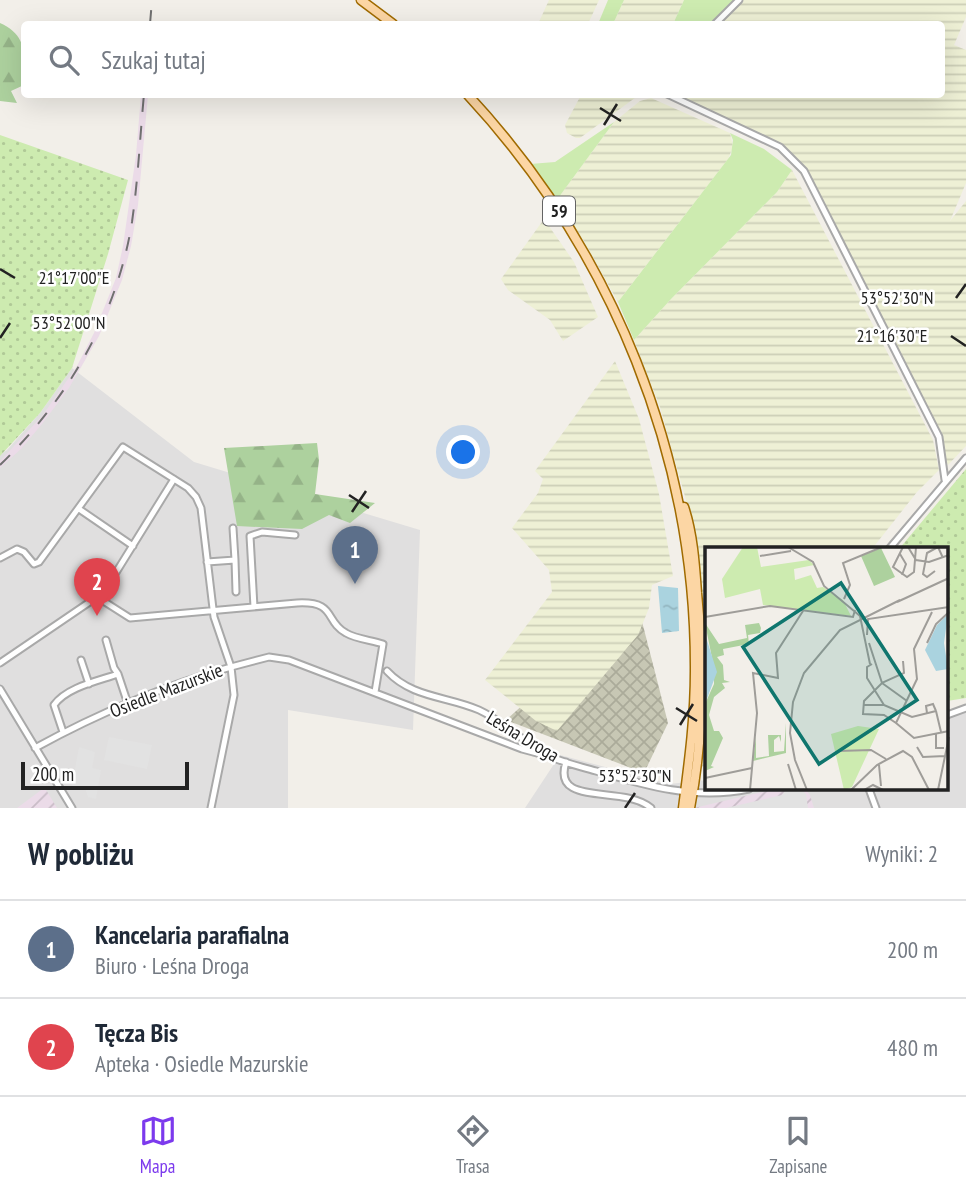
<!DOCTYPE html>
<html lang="pl">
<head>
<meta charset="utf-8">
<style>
	:root { --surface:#fff; --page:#f6f6f7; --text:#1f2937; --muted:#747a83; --line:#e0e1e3; --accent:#7c3aed }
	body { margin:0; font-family:"PT Sans Narrow",sans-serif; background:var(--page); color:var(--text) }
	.scale { position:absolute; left:21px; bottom:18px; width:168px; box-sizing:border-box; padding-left:7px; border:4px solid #222; border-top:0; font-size:19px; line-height:24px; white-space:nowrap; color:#222; -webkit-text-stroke:5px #fff; paint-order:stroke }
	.you { position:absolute; left:464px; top:453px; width:24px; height:24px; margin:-18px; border:5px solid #fff; border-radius:50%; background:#1a73e8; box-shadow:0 0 0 10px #1a73e833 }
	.badge { display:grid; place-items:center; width:46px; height:46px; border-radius:50%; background:var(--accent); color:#fff; font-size:23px; font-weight:700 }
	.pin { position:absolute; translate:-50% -58px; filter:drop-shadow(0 2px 4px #0008) }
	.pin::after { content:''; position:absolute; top:37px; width:24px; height:21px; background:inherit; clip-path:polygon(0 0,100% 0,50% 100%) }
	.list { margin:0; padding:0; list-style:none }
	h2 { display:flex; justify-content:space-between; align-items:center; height:91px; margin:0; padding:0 28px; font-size:30px }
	h2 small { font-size:23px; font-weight:400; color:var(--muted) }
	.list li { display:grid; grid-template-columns:46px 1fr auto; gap:21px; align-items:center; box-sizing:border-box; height:98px; padding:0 28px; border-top:2px solid var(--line) }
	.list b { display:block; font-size:26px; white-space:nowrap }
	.list p { margin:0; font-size:23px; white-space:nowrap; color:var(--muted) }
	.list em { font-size:23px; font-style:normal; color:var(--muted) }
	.icon { flex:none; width:38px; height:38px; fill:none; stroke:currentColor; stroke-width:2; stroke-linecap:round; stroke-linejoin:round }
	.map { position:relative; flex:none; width:966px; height:808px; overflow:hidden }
	.search { position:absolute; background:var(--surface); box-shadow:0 7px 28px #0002; left:21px; right:21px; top:21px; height:77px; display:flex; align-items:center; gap:18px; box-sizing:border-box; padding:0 24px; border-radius:7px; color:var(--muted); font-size:26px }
	.sheet { height:287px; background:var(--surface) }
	nav { display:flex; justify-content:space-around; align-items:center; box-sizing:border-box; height:98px; border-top:2px solid var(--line); background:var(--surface); font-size:19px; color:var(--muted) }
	nav a { display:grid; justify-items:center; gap:4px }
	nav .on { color:var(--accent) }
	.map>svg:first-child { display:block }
	.residential { fill:#e0dfdf }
	.industrial { fill:url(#industrial-furrows) }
	.railway { fill:#ebdbe8 }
	.construction { fill:url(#construction-cross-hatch) }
	.farmland { fill:url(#farmland-rules) }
	.grass { fill:#cdebb0 }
	.forest { fill:url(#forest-firs) }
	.garden { fill:url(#garden-dots) }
	.parking { fill:#e2e2e2 }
	.water { fill:url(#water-ripples) }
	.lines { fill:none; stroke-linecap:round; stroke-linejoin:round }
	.minor-casing { stroke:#a9a9a9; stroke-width:9 }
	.primary-casing { stroke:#a06b00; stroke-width:11 }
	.minor { stroke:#fff; stroke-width:5 }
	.primary { stroke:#fcd6a4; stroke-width:8 }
	.rail { stroke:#707070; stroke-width:2; stroke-dasharray:14 14; stroke-linecap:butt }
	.ticks { fill:none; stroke:#222; stroke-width:2.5 }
	.labels { text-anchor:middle; stroke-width:5; stroke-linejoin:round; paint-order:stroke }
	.shield { fill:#fff; stroke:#646464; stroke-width:2 }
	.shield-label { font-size:18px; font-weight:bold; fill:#222 }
	.street-label { font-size:19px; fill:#222; stroke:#fff }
	.inset-road { fill:none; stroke:#9f9d99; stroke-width:2 }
	.view { fill:#0f766e; fill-opacity:0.15; stroke:#0f766e; stroke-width:3.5 }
	.inset-edge { fill:none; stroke:#222; stroke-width:3.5 }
	.ticks-label { font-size:18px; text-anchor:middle; fill:#222; stroke:#fff; stroke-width:5; stroke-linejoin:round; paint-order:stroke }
</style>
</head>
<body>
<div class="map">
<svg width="966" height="808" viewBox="0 0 966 808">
	<defs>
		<pattern id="industrial-furrows" width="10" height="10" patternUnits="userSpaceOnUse" patternTransform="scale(1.75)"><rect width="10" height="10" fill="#ebdbe8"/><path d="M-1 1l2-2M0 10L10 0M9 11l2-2" fill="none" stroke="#c9bcc7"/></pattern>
		<pattern id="construction-cross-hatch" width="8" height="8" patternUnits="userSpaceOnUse" patternTransform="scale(1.75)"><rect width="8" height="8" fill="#c7c7b4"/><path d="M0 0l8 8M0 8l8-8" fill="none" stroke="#abab9a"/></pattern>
		<pattern id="farmland-rules" width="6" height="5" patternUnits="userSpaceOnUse" patternTransform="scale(1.75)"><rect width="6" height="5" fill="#eef0d5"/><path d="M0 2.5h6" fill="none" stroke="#ccceb7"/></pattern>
		<pattern id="forest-firs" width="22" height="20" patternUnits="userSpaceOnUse" patternTransform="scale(1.75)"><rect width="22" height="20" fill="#add19e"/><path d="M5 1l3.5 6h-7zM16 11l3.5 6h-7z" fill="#95b388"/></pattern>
		<pattern id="garden-dots" width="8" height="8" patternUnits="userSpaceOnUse" patternTransform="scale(1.75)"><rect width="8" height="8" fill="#cdebb0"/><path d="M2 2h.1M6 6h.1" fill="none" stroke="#b0c997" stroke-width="1.8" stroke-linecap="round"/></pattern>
		<pattern id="water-ripples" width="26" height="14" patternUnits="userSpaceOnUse" patternTransform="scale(1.75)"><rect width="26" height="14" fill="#aad3df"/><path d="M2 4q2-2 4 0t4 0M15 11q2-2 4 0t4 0" fill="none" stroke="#92b5bf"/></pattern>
	</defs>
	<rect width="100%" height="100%" fill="#f2efe9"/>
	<path class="residential" d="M 72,368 L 194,462 L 420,530 L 413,730 L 288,710 L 288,808 L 0,808 L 0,455 L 7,450 L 40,413 Z
		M 966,706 L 966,808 L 525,808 L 560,755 L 669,784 L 707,780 L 707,789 L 947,789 L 947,713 Z"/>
	<path class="industrial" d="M 45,788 L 57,808 L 17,808 L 44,788 Z
		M 775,789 L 805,789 L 810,795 L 814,808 L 694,808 Z"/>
	<path class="railway" d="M 141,95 L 148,95 L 138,205 L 131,246 L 122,280 L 99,336 L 69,388 L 42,424 L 21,449 L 0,468 L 0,461 L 42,416 L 77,366 L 94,333 L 116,278 L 123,246 L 136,155 Z"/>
	<path class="construction" d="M 637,602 L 668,723 L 644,773 L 506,720 Z"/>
	<path class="farmland" d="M 549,0 L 599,0 L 588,24 L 538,24 Z
		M 624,0 L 684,0 L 673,24 L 613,24 Z
		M 743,0 L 966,0 L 966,17 L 954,45 L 966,50 L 966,183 L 950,221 L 966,201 L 966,446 L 948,465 L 927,416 L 807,173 L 779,150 L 663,95 L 942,94 L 942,24 L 719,24 Z
		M 581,95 L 639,95 L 580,138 L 576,138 L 567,133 L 565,125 Z
		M 651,98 L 730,133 L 733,147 L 728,159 L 618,302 L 584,241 L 556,201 L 614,122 L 640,101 Z
		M 792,170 L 933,440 L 939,470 L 917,492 L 872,549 L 707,549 L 707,762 L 698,773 L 689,511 L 660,407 L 634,340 L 671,299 L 777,192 Z
		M 544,219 L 574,262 L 598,317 L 563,341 L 550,320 L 508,290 L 501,279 Z
		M 615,361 L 639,419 L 659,494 L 673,576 L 652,585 L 649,608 L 638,635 L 557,731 L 536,721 L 485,680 L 552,592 L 549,570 L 512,528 L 538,493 L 543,479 L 535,471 Z"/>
	<path class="grass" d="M 608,0 L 624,0 L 613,24 L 598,24 Z
		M 684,0 L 734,0 L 709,24 L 673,24 Z
		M 614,122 L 556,201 L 530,164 L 555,162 Z
		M 730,133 L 764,149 L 792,170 L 777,192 L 671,299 L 634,340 L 618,302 L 731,155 L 733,140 Z"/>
	<path class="forest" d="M 0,23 C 29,36 25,58 24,85 L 11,91 L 17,103 L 0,101 Z
		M 317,443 L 319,460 L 315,494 L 375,503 L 350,523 L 329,515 L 302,529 L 237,526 L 224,448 Z"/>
	<path class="garden" d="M 0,135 L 128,180 L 108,254 L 72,368 L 40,413 L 0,456 Z
		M 966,469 L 966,698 L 947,701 L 947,549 L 899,549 Z"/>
	<path class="parking" d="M 109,737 L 152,745 L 147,769 L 104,760 Z
		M 79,747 L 95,752 L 92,768 L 101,770 L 96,799 L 88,797 L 85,788 L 72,786 Z
		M 791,789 L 801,789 L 806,794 L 808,808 L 726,808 L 782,795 L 785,791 Z"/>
	<path class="water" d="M 658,586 L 678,588 L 679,631 L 662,633 Z"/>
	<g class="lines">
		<defs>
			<path id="minor" d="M 715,24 L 739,0
				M 667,94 L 780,147 L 804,171 L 939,437 L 945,480
				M 79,509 L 133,546
				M 233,528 L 235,560
				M 889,549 L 966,458
				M 0,558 L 17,549 L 24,552 L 34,564 L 39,562 L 123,447 L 188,488 L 196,497 L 201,508 L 214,617 L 231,667 C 163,686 97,714 35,748
				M 207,562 L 235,560 L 236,592
				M 97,597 L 130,618 L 297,603 C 337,601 324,621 346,633 C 356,639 371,640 383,644 L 375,692
				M 254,607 L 250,536 L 262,532 L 295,535
				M 106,640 L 114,668 L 118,674
				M 81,660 L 89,684
				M 0,663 L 97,597 L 107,587 L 174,479
				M 387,671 C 412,698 447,696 479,710 C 503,721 522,741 546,754 C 561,763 580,766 596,771 C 647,786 695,800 749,789
				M 0,689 L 72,808
				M 947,715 L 966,708
				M 63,732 L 54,705 C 67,687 98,681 118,674 L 128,704
				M 566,762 C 551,808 623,784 651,808
				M 869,789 L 876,808
				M 211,808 L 234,695 L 231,667 L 269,657 L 289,660 L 522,749 L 548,756"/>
			<path id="primary" d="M 361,0 L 393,24
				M 467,94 C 613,251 696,457 695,671 C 695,718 689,762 683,808
				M 684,507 C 693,534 695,565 697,593 C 704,664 704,737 690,808"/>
		</defs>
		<use href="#minor" class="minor-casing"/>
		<use href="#primary" class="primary-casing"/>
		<use href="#minor" class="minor"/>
		<use href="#primary" class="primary"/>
		<path class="rail" d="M 150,24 L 152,0
			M 0,465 C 68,399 117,316 132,222 C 138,180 140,137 144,94"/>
	</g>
	<path class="ticks" d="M 600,108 L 621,121M 604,125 L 617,104M 0,269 L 15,278M 956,298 L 966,284M 951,336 L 966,346M 0,338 L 10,323M 349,495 L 369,508M 352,512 L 366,491M 676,708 L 697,721M 680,725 L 693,704M 625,808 L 635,793"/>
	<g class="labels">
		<rect class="shield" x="543" y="196.5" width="32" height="29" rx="5"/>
		<g class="shield-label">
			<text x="559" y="217">59</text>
		</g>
		<g class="street-label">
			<text transform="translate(166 690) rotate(-21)" y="7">Osiedle Mazurskie</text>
			<text transform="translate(523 736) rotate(31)" y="7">Leśna Droga</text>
		</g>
	</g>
	<g transform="translate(705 547)">
		<rect width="243" height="243" fill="#f2efe9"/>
		<path d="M 176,1 L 190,30 L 169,39 L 156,9 ZM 0,76 L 14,97 L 42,91 L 40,78 L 54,76 L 56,81 L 55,86 L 43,88 L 44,97 L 18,102 L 19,108 L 12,110 L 18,118 L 19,133 L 25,135 L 17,136 L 20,141 L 9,150 L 4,168 L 9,184 L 14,184 L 18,191 L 6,219 L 9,220 L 0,224 L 0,157 L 9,137 L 9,121 ZM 81,176 L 81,206 L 48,214 L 51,189 L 51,211 L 64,209 L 63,188 L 76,188 L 76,195 L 74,189 L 69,193 L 69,205 L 79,204 Z" fill="#add19e"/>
		<path d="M 38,0 L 52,0 L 56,20 L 104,13 L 109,18 L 89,22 L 90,33 L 106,28 L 112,41 L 118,40 L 138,53 L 146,69 L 58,58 L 55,42 L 20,51 L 17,32 ZM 153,179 L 174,182 L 147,240 L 139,243 L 126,187 Z" fill="#cdebb0"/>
		<path d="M 243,67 L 239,96 L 243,122 L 231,124 L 220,103 L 232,78 ZM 0,87 L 12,125 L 0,157 Z" fill="#aad3df"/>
		<path class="inset-road" d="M 83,0 L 108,15 L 119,39 L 155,69 L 165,117M 198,0 L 188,20 L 202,30 L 209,25 L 211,0M 203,0 L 211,13 L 224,15 L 244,8M 195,7 L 201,17 L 197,28M 55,9 L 86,4M 230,24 L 222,30 L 218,27 L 222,6 L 233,0 L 238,11M 139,52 L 145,38 L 138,16 L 177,0M 192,55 L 244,31M 227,65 L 209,102 L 212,132 L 191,176 L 209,191 L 244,184M 0,70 L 65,59 L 148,70 L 150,63M 162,88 L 163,72 L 244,60M 164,96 L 177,136 L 199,126 L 198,114M 222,96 L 231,77 L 244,65M 167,117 L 162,120 L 162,131 L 179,158M 158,158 L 179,158 L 207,170 L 231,164M 231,164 L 236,185M 222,166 L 221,159 L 228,157 L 231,164M 191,176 L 179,168 L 158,167 L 159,154 L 177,136 L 202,154M 231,186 L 231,201 L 239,201M 212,200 L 218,210 L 240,209M 133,204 L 166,203 L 181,212M 83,217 L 91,243M 174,218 L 176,239M 0,231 L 47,221M 45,243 L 52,166 L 48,126 L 73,131 L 71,106 L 98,64M 102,243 L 90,213 L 85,186 L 88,155 L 99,126 L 135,83 L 195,53M 146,243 L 172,218 L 198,204 L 207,210 L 224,243M 159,243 L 168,238 L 178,243M 233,243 L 244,190"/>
		<path class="view" d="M 136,36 L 212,153 L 114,217 L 38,100 Z"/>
		<rect width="243" height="243" class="inset-edge"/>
	</g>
	<g class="ticks-label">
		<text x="74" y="284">21°17'00"E</text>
		<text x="897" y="304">53°52'30"N</text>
		<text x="69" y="329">53°52'00"N</text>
		<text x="892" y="342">21°16'30"E</text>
		<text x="635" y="782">53°52'30"N</text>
	</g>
</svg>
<div class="scale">200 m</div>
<div class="you"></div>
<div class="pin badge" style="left:355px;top:584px;background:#5c6f8a">1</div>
<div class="pin badge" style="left:97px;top:616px;background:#e0444e">2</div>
<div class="search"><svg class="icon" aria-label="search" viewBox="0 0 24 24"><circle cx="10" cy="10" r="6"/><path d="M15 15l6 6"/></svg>Szukaj tutaj</div>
</div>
<section class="sheet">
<h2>W pobliżu<small>Wyniki: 2</small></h2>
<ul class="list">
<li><span class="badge" style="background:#5c6f8a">1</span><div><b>Kancelaria parafialna</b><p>Biuro · Leśna Droga</p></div><em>200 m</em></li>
<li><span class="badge" style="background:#e0444e">2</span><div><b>Tęcza Bis</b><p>Apteka · Osiedle Mazurskie</p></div><em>480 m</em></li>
</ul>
</section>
<nav>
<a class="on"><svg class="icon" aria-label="map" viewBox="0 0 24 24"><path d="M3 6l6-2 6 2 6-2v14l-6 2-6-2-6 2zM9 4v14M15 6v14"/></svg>Mapa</a>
<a><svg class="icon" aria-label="directions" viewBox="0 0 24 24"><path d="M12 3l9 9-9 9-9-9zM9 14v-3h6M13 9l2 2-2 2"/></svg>Trasa</a>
<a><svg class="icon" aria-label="saved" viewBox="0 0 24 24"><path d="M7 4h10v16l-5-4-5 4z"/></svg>Zapisane</a>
</nav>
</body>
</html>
